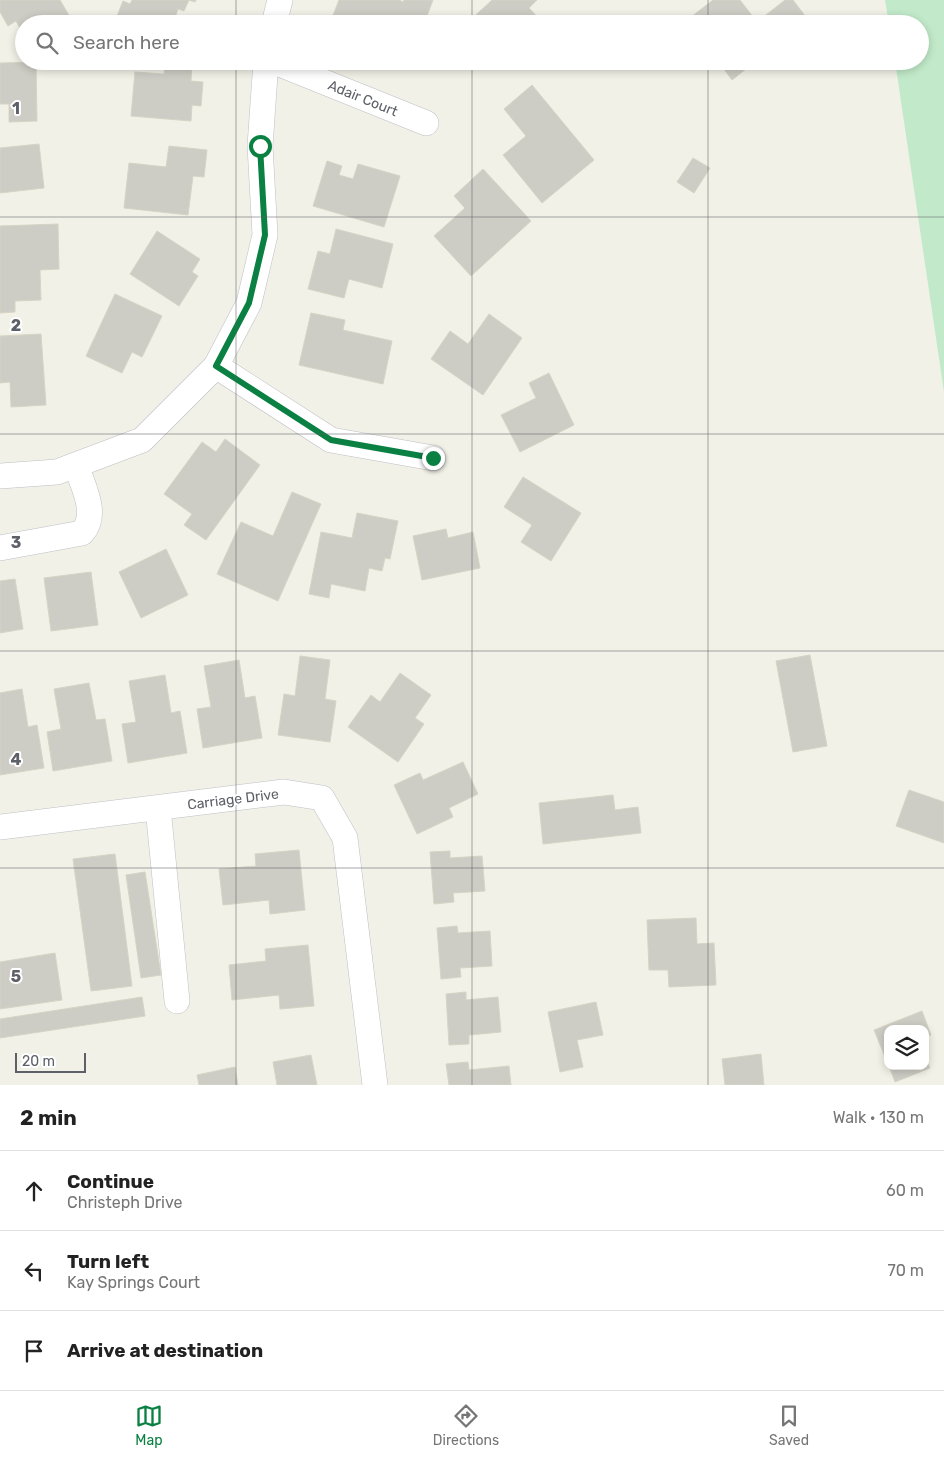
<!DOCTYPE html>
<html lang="en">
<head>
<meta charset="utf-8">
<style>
	:root { --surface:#fff; --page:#f6f6f6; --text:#222; --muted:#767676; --line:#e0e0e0; --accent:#0b8043 }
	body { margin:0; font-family:Rubik,sans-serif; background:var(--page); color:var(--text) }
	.controls { position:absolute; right:15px; bottom:15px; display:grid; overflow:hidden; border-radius:10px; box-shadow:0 2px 8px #0003 }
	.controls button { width:45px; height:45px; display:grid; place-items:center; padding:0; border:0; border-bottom:1px solid var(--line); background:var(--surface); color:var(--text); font:25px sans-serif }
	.scale { position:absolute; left:15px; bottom:12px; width:71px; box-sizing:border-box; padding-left:5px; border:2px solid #5e6068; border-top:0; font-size:14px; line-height:18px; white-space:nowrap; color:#5e6068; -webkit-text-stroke:4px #fff; paint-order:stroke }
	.stop { position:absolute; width:15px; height:15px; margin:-11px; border:4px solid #0b8043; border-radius:50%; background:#fff }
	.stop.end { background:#0b8043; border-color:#fff; box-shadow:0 1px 5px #0008 }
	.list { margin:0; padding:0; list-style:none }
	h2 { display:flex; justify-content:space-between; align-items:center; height:65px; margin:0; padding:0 20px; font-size:21px }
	h2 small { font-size:16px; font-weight:400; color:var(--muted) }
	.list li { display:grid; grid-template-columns:32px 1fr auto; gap:15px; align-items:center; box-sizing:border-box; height:80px; padding:0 20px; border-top:1px solid var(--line) }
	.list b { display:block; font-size:19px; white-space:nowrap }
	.list p { margin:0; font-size:16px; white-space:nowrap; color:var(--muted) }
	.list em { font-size:16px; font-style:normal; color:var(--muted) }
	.icon { flex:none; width:28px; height:28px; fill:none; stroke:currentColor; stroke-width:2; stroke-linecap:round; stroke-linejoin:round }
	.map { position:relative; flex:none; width:944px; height:1085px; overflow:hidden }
	.search { position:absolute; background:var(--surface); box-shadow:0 2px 8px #0003; left:15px; right:15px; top:15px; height:55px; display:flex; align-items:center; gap:12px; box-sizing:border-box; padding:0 18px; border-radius:28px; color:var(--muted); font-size:19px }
	.sheet { height:305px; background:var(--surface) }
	nav { display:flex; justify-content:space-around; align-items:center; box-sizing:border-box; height:70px; border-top:1px solid var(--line); background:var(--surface); font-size:14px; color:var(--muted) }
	nav a { display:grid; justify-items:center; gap:2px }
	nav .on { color:var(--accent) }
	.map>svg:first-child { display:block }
	.green { fill:#c2eaca }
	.building { fill:#cecdc5; stroke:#d6d4c4 }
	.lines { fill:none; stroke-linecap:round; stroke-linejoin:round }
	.minor-casing { stroke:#bebfc6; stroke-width:26 }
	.minor { stroke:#fff; stroke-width:25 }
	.route { stroke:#0b8043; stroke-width:6 }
	.grid { fill:none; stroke:#5e6068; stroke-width:1; stroke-opacity:0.55 }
	.labels { text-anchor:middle; stroke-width:4; stroke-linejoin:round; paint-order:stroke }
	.street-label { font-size:14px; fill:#5e6068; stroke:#fff }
	.grid-label { font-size:16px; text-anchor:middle; font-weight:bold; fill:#5e6068; stroke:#fff; stroke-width:4; stroke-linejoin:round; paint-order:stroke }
</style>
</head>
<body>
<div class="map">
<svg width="944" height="1085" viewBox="0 0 944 1085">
	<rect width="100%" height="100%" fill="#f1f1e7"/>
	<path class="green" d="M 885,0 L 944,0 L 944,392 L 895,61 L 920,61 L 920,24 L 889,24 Z"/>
	<path class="building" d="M 0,0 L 60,0 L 70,17 L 59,24 L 24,24 L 24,35 L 16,21 L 8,26 L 0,12 Z
		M 132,0 L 196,0 L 195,2 L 189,0 L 184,11 L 178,9 L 173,24 L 114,24 L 123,1 L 130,4 Z
		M 339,0 L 399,0 L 403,2 L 404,0 L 433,0 L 424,24 L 333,24 L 330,23 Z
		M 492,0 L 537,0 L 529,8 L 542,22 L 541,24 L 466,24 Z
		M 713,0 L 740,0 L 757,22 L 785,0 L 793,0 L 809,21 L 806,24 L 690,24 L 687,20 Z
		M 165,61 L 192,62 L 191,81 L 203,82 L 201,106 L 192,105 L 191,121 L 131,116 L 135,72 L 164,74 Z
		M 718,61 L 756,61 L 732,80 Z
		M 36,62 L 37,121 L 9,122 L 9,104 L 0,104 L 0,63 Z
		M 532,85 L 594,160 L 542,203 L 503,155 L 526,136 L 504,109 Z
		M 39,144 L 44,188 L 0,193 L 0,148 Z
		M 169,146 L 207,150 L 204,177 L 193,176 L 188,215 L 124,208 L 129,163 L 166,167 Z
		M 693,158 L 710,168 L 694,193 L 677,182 Z
		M 327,161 L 342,166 L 339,175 L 353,179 L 358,164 L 400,176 L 384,227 L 313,206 Z
		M 483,169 L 531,221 L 471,276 L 434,236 L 465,208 L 454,196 Z
		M 58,224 L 59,269 L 40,270 L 41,300 L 15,301 L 15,312 L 0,313 L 0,226 Z
		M 336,229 L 393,244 L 382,288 L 349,279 L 344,298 L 308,289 L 318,251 L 330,254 Z
		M 157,231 L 200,259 L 192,272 L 198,276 L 179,306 L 130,274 Z
		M 115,294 L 162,316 L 142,357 L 132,352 L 122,373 L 86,356 Z
		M 311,313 L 345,320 L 343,330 L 392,341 L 383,384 L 299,365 Z
		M 489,314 L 522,338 L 483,395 L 431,359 L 450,331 L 468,344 Z
		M 41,334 L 46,405 L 11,407 L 10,382 L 0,383 L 0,336 Z
		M 549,373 L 574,425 L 520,452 L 501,415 L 536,398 L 529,383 Z
		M 225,439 L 260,465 L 206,540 L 184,525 L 192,514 L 164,494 L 202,442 L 216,452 Z
		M 523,477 L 581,513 L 551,561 L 521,542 L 532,525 L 504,507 Z
		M 292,492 L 321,504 L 278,601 L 217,574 L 241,522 L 273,536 Z
		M 357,513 L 398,521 L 390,559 L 385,558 L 382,571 L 369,568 L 365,591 L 331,584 L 329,598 L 309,594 L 321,532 L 352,538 Z
		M 446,529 L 448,538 L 473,532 L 480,568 L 422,580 L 413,536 Z
		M 166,549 L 188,595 L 141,618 L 119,572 Z
		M 91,572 L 98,625 L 51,631 L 44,578 Z
		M 15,579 L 23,629 L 0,633 L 0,581 Z
		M 810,655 L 827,746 L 793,752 L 776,661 Z
		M 300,656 L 330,660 L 325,699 L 336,701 L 330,742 L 278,735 L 284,694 L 295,696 Z
		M 239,660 L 245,698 L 255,696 L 262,738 L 203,748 L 197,709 L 211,707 L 204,666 Z
		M 400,673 L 431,695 L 415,718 L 424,724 L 398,762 L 348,727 L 371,695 L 380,702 Z
		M 165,675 L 171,713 L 180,711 L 187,753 L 128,763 L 122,724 L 136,722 L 129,681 Z
		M 89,683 L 96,720 L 105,719 L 112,761 L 53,771 L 47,732 L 61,729 L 54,689 Z
		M 22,689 L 28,727 L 37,725 L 44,768 L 0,775 L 0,693 Z
		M 463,762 L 478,794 L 449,808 L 453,817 L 417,834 L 394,785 L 420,773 L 423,780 Z
		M 909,790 L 944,802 L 944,843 L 896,826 Z
		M 613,795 L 615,810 L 638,807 L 641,833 L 543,844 L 539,803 Z
		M 299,850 L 305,910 L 270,914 L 269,900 L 223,905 L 219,869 L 256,866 L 255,854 Z
		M 450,851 L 450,858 L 482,856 L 485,891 L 453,893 L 454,902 L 434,904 L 430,852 Z
		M 115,854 L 132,986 L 91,991 L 73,859 Z
		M 145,872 L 161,975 L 141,978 L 126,875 Z
		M 696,918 L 697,944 L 714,943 L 716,985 L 669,987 L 668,970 L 649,970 L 647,920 Z
		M 457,926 L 458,933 L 490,931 L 492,966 L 460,968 L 461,977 L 441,979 L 437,928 Z
		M 308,945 L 314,1006 L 280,1009 L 279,995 L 232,1000 L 229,965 L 266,961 L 265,949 Z
		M 55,953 L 62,1000 L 0,1009 L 0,962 Z
		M 466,992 L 466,1000 L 498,997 L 501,1032 L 469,1035 L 469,1044 L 449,1045 L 446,994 Z
		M 142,997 L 145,1016 L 0,1038 L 0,1019 Z
		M 596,1002 L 603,1035 L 577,1040 L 583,1067 L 560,1072 L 548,1012 Z
		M 922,1011 L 931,1035 L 925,1037 L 925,1029 L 888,1029 L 888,1064 L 874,1030 Z
		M 761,1054 L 764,1085 L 725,1085 L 722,1059 Z
		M 311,1055 L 317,1085 L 277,1085 L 273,1062 Z
		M 925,1057 L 930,1068 L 895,1082 L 889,1066 L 925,1066 Z
		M 468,1062 L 469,1070 L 509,1066 L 511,1085 L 449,1085 L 446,1064 Z
		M 235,1067 L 238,1085 L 199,1085 L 197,1075 Z"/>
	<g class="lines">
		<defs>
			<path id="minor" d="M 274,24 L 280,0
				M 272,61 L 426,123
				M 216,366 L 331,440 L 433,458
				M 0,476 L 57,472 L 142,440 L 216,366 L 249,303 L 265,235 L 260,146 L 266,61
				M 0,548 L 82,533 C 99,514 83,487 76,465
				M 158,808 L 177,1001
				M 0,827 L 284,792 L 322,798 L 345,838 L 375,1085"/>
		</defs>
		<use href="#minor" class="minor-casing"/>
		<use href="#minor" class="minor"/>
	</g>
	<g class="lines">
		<path class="route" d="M 260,146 L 265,235 L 249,303 L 216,366 L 331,440 L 433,458"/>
	</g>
	<path class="grid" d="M 236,0 L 236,24M 472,0 L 472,24M 708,0 L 708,24M 236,61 L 236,1085M 472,61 L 472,1085M 708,61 L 708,1085M 0,217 L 944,217M 0,434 L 944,434M 0,651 L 944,651M 0,868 L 944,868"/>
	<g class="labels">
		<g class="street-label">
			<text transform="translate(363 98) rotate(22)" y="5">Adair Court</text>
			<text transform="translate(233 799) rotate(-7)" y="5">Carriage Drive</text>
		</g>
	</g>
	<g class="grid-label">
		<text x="16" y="114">1</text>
		<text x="16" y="331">2</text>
		<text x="16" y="548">3</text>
		<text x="16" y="765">4</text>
		<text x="16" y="982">5</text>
	</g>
</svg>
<div class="controls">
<button><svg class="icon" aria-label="layers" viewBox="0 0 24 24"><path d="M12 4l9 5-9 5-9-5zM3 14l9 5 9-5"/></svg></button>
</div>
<div class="scale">20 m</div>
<div class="stop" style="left:260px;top:146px"></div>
<div class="stop end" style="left:433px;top:458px"></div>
<div class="search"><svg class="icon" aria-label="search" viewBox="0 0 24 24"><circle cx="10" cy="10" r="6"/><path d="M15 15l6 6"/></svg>Search here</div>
</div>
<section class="sheet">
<h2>2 min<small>Walk · 130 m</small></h2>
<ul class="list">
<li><svg class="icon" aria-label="ahead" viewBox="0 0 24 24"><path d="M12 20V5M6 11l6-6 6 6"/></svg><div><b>Continue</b><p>Christeph Drive</p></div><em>60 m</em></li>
<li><svg class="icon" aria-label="left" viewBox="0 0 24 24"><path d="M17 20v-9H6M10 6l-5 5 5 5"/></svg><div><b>Turn left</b><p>Kay Springs Court</p></div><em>70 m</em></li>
<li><svg class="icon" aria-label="arrive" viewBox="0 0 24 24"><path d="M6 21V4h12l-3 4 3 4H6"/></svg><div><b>Arrive at destination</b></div></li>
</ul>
</section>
<nav>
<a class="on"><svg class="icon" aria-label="map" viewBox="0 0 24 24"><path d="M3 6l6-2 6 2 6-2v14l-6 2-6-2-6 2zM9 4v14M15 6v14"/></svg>Map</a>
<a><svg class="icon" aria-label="directions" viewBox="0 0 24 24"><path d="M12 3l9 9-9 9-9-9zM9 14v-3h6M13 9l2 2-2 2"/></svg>Directions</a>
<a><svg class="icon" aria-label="saved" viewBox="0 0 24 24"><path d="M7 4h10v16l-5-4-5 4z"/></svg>Saved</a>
</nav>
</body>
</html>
